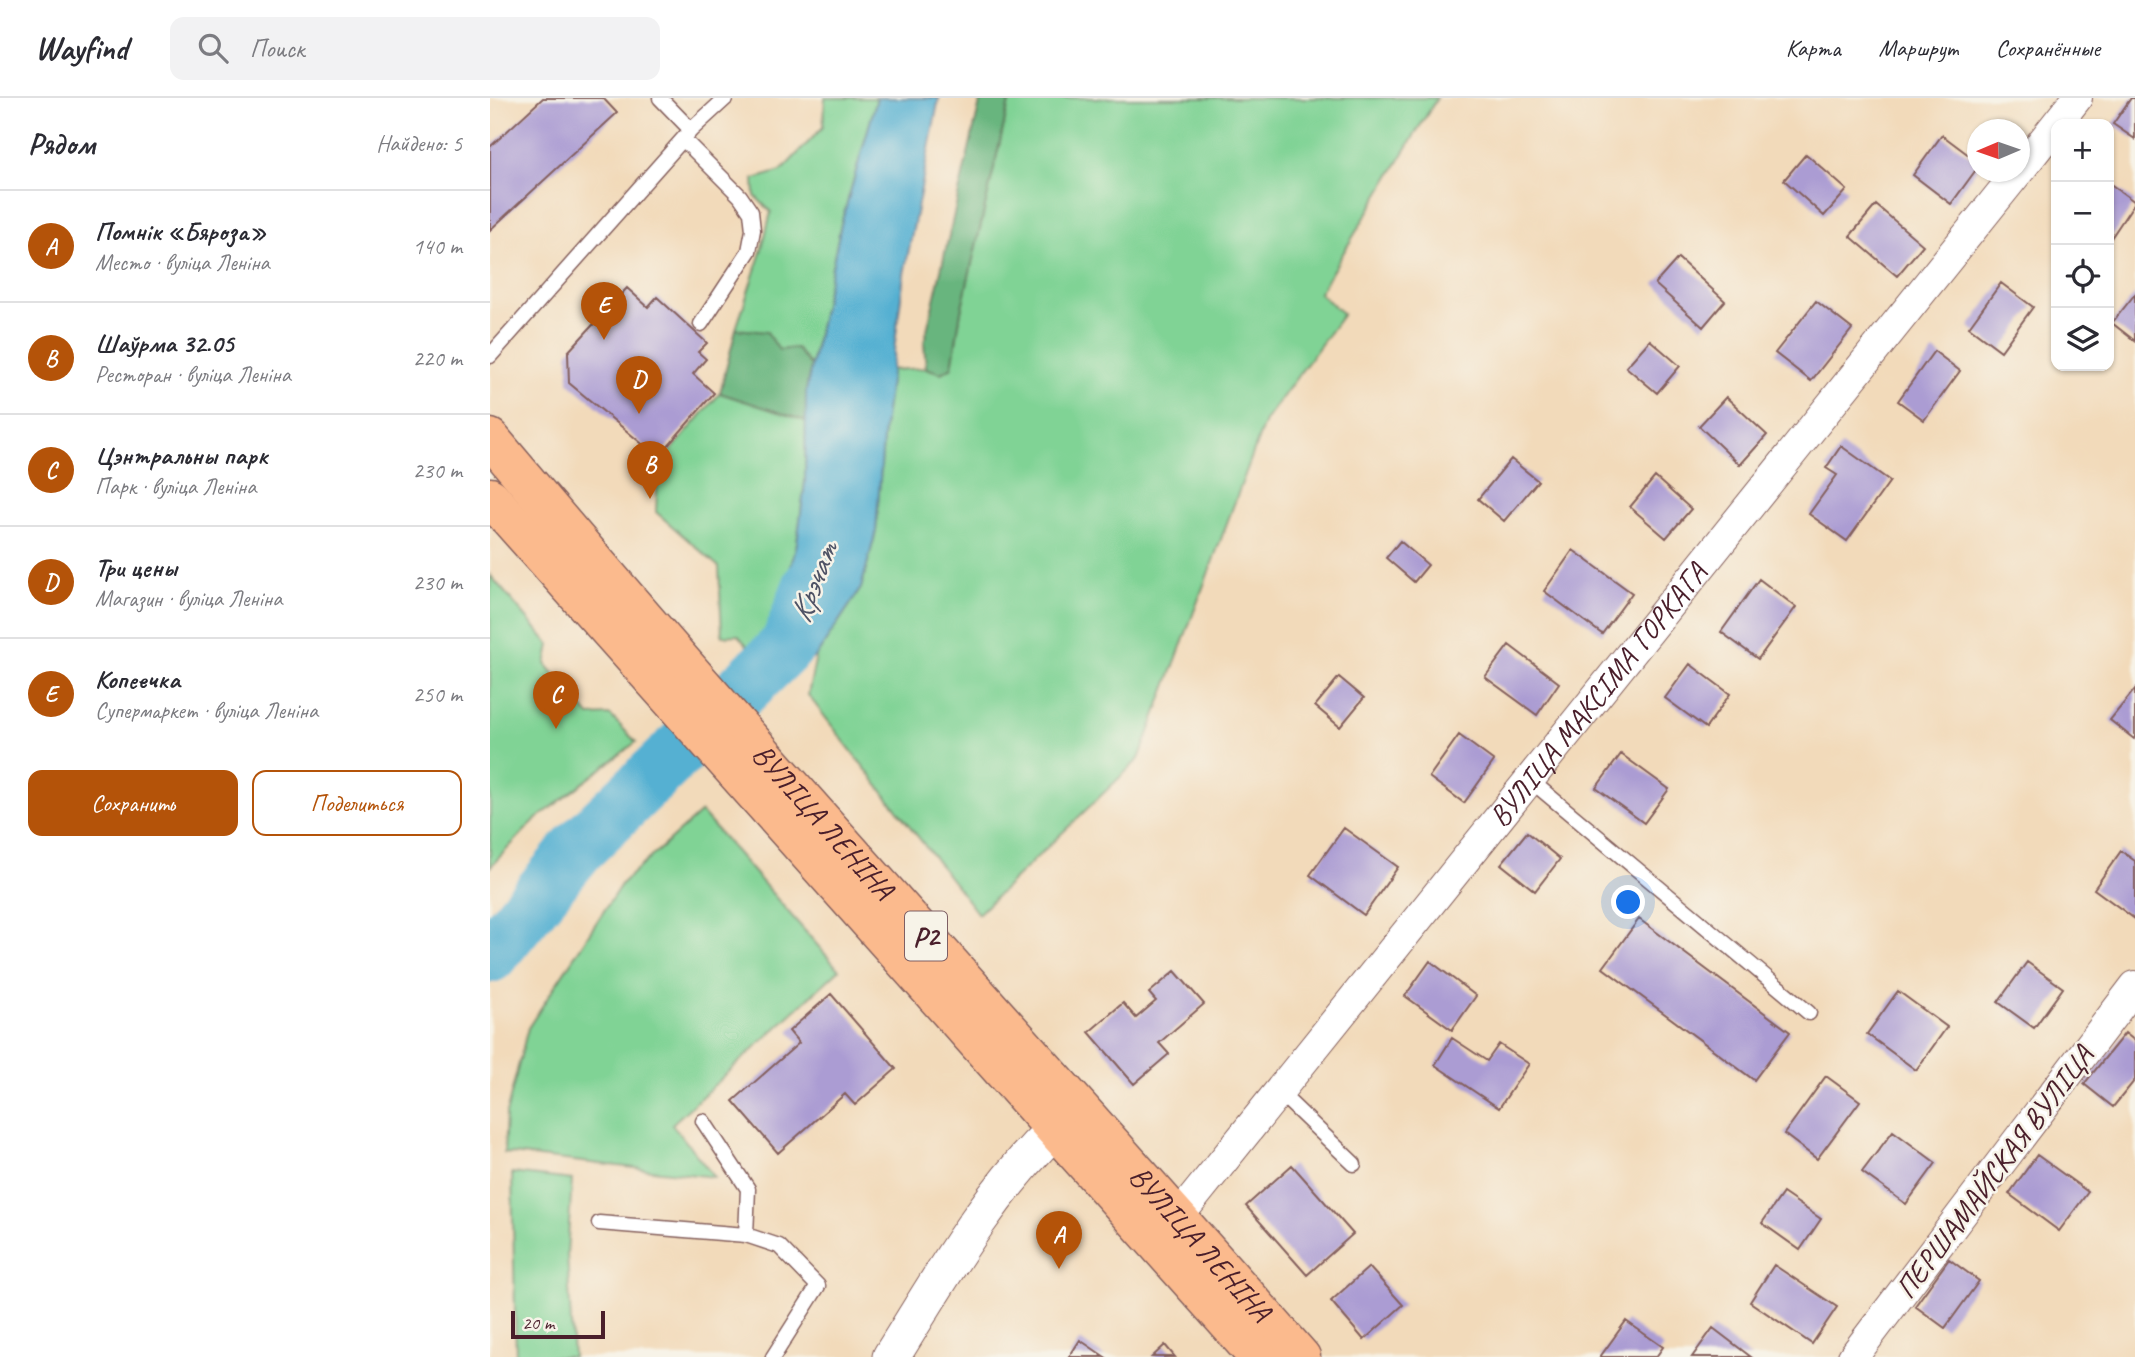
<!DOCTYPE html>
<html lang="ru">
<head>
<meta charset="utf-8">
<style>
	:root { --surface:#fff; --page:#f2f2f3; --text:#2b2b33; --muted:#7c7c81; --line:#e1e1e2; --accent:#b45309 }
	body { margin:0; font-family:Caveat,sans-serif; background:var(--page); color:var(--text) }
	.controls { position:absolute; right:21px; top:21px; display:grid; overflow:hidden; border-radius:14px; box-shadow:0 2px 5px #0004 }
	.controls button { width:63px; height:63px; display:grid; place-items:center; padding:0; border:0; border-bottom:2px solid var(--line); background:var(--surface); color:var(--text); font:35px sans-serif }
	.compass { position:absolute; left:1477px; top:21px; width:63px; height:63px; border-radius:50%; background:var(--surface); box-shadow:0 2px 5px #0004; rotate:268deg }
	.scale { position:absolute; left:21px; bottom:18px; width:94px; box-sizing:border-box; padding-left:7px; border:4px solid #4a1f2b; border-top:0; font-size:19px; line-height:24px; white-space:nowrap; color:#4a1f2b; -webkit-text-stroke:5px #f7f3e8; paint-order:stroke }
	.you { position:absolute; left:1139px; top:805px; width:24px; height:24px; margin:-18px; border:5px solid #fff; border-radius:50%; background:#1a73e8; box-shadow:0 0 0 10px #1a73e833 }
	.badge { display:grid; place-items:center; width:46px; height:46px; border-radius:50%; background:var(--accent); color:#fff; font-size:23px; font-weight:700 }
	.pin { position:absolute; translate:-50% -58px; filter:drop-shadow(0 2px 4px #0008) }
	.pin::after { content:''; position:absolute; top:37px; width:24px; height:21px; background:inherit; clip-path:polygon(0 0,100% 0,50% 100%) }
	.list { margin:0; padding:0; list-style:none }
	h2 { display:flex; justify-content:space-between; align-items:center; height:91px; margin:0; padding:0 28px; font-size:30px }
	h2 small { font-size:23px; font-weight:400; color:var(--muted) }
	.list li { display:grid; grid-template-columns:46px 1fr auto; gap:21px; align-items:center; box-sizing:border-box; height:112px; padding:0 28px; border-top:2px solid var(--line) }
	.list b { display:block; font-size:26px; white-space:nowrap }
	.list p { margin:0; font-size:23px; white-space:nowrap; color:var(--muted) }
	.list em { font-size:23px; font-style:normal; color:var(--muted) }
	.actions { display:flex; gap:14px; padding:21px 28px }
	.actions a { flex:1; padding:16px 0; border:2px solid var(--accent); border-radius:14px; text-align:center; font-size:24px; color:var(--accent) }
	.actions .main { background:var(--accent); color:#fff }
	.icon { flex:none; width:38px; height:38px; fill:none; stroke:currentColor; stroke-width:2; stroke-linecap:round; stroke-linejoin:round }
	.map { position:relative; flex:none; width:1645px; height:1259px; overflow:hidden }
	header { display:flex; align-items:center; gap:42px; box-sizing:border-box; height:98px; padding:0 35px; background:var(--surface); border-bottom:2px solid var(--line) }
	header strong { font-size:33px }
	nav { display:flex; gap:38px; margin-inline-start:auto; font-size:24px }
	.search { width:490px; height:63px; background:var(--page); display:flex; align-items:center; gap:18px; box-sizing:border-box; padding:0 24px; border-radius:14px; color:var(--muted); font-size:26px }
	main { display:flex }
	aside { flex:1; background:var(--surface) }
	.map>svg:first-child { display:block }
	.green { fill:#80d395; stroke:#657960; stroke-width:2 }
	.forest { fill:#68b57e; stroke:#596a54; stroke-width:2 }
	.water { fill:#54b0d2; stroke:#4f687e; stroke-width:2 }
	.lines { fill:none; stroke-linecap:round; stroke-linejoin:round }
	.river { stroke:#54b0d2; stroke-width:56 }
	.building { fill:#ab9cd3 }
	.service-casing { stroke:#85605d; stroke-width:17 }
	.minor-casing { stroke:#85605d; stroke-width:32 }
	.tertiary-casing { stroke:#85605d; stroke-width:39 }
	.primary-casing { stroke:#85605d; stroke-width:41 }
	.service { stroke:#fff; stroke-width:14 }
	.minor { stroke:#fff; stroke-width:30 }
	.tertiary { stroke:#fff; stroke-width:37 }
	.primary { stroke:#fbba8d; stroke-width:38 }
	.labels { text-anchor:middle; stroke-width:5; stroke-linejoin:round; paint-order:stroke }
	.shield { fill:#f7f3e8; stroke:#7e5f64; stroke-width:2 }
	.shield-label { font-size:28px; font-weight:bold; fill:#4a1f2b }
	.street-label { font-size:30px; fill:#4a1f2b; stroke:#f7f3e8 }
	.water-label { font-size:32px; font-style:italic; fill:#4e5265; stroke:#f7f3e8 }
</style>
</head>
<body>
<header>
<strong>Wayfind</strong>
<div class="search"><svg class="icon" aria-label="search" viewBox="0 0 24 24"><circle cx="10" cy="10" r="6"/><path d="M15 15l6 6"/></svg>Поиск</div>
<nav><a>Карта</a><a>Маршрут</a><a>Сохранённые</a></nav>
</header>
<main>
<aside>
<h2>Рядом<small>Найдено: 5</small></h2>
<ul class="list">
<li><span class="badge">A</span><div><b>Помнік «Бяроза»</b><p>Место · вуліца Леніна</p></div><em>140 m</em></li>
<li><span class="badge">B</span><div><b>Шаўрма 32.05</b><p>Ресторан · вуліца Леніна</p></div><em>220 m</em></li>
<li><span class="badge">C</span><div><b>Цэнтральны парк</b><p>Парк · вуліца Леніна</p></div><em>230 m</em></li>
<li><span class="badge">D</span><div><b>Три цены</b><p>Магазин · вуліца Леніна</p></div><em>230 m</em></li>
<li><span class="badge">E</span><div><b>Копеечка</b><p>Супермаркет · вуліца Леніна</p></div><em>250 m</em></li>
</ul>
<div class="actions"><a class="main">Сохранить</a><a>Поделиться</a></div>
</aside>
<div class="map">
<svg width="1645" height="1259" viewBox="0 0 1645 1259">
	<rect width="100%" height="100%" fill="#f7f3e8"/>
	<filter id="ink" filterUnits="userSpaceOnUse"><feTurbulence type="fractalNoise" baseFrequency=".0143" numOctaves="2"/><feDisplacementMap in="SourceGraphic" scale="14" xChannelSelector="R" yChannelSelector="G"/><feConvolveMatrix kernelMatrix="1 2 1 2 8 2 1 2 1" color-interpolation-filters="sRGB"/></filter>
	<filter id="wash" filterUnits="userSpaceOnUse"><feTurbulence type="fractalNoise" baseFrequency=".00686" numOctaves="4" result="noise"/><feDisplacementMap in="SourceGraphic" scale="28" xChannelSelector="R" yChannelSelector="G"/><feGaussianBlur stdDeviation="1.57" result="paint"/><feColorMatrix in="noise" values="0 0 0 0 0 0 0 0 0 0 0 0 0 0 0 0 0 1.4 0 .05"/><feComposite in="paint" operator="in"/></filter>
	<g filter="url(#wash)">
		<rect width="100%" height="100%" fill="#f2daba"/>
		<path class="green" d="M 335,0 L 387,0 L 351,126 L 321,268 L 306,250 L 289,252 L 246,231 L 271,154 L 281,114 L 265,98 L 264,81 L 291,73 L 333,29 Z
			M 520,0 L 947,0 L 829,195 L 853,216 L 775,323 L 649,661 L 488,816 L 318,597 L 326,558 L 371,490 L 386,433 L 394,329 L 401,272 L 436,270 L 451,275 L 462,269 L 471,213 Z
			M 230,295 L 316,323 L 315,384 L 307,445 L 281,546 L 269,562 L 248,537 L 232,538 L 229,469 L 166,414 L 168,368 Z
			M 0,477 L 60,547 L 56,566 L 99,618 L 120,617 L 146,644 L 44,723 L 0,769 Z
			M 211,714 L 349,872 L 182,1026 L 224,1079 L 14,1055 L 16,1016 L 38,930 L 132,785 Z
			M 22,1075 L 82,1082 L 77,1156 L 83,1259 L 26,1259 Z"/>
		<path class="forest" d="M 491,0 L 520,0 L 471,213 L 462,269 L 451,275 L 436,270 L 434,245 Z
			M 246,231 L 277,234 L 289,252 L 306,250 L 321,268 L 316,293 L 316,323 L 230,295 Z"/>
		<path class="water" d="M 387,0 L 449,0 L 414,176 L 394,329 L 386,433 L 371,490 L 326,558 L 312,568 L 294,565 L 281,546 L 307,445 L 315,384 L 316,293 L 351,126 Z"/>
		<g class="lines">
			<path class="river" d="M 0,857 L 89,749 L 298,547 L 321,487"/>
		</g>
		<g id="blocks">
			<path class="building" d="M 53,0 L 113,0 L 127,15 L 0,132 L 0,49 Z
				M 1641,0 L 1645,0 L 1645,41 L 1623,26 Z
				M 1452,37 L 1488,64 L 1488,69 L 1461,106 L 1423,77 Z
				M 1316,56 L 1357,92 L 1334,118 L 1294,82 Z
				M 1619,85 L 1645,104 L 1619,143 Z
				M 1386,107 L 1433,147 L 1407,178 L 1360,138 Z
				M 1188,160 L 1235,203 L 1213,229 L 1165,186 Z
				M 1511,185 L 1543,209 L 1511,253 L 1479,229 Z
				M 137,190 L 158,209 L 167,199 L 217,245 L 208,254 L 216,261 L 203,276 L 224,295 L 168,359 L 79,285 L 78,254 Z
				M 1645,196 L 1645,243 L 1622,225 Z
				M 1326,203 L 1362,231 L 1321,283 L 1285,255 Z
				M 1160,242 L 1190,268 L 1167,295 L 1136,269 Z
				M 1444,253 L 1470,273 L 1434,322 L 1408,303 Z
				M 1236,299 L 1277,337 L 1250,367 L 1209,328 Z
				M 1351,348 L 1400,383 L 1357,443 L 1319,416 L 1347,377 L 1336,370 Z
				M 1021,361 L 1048,383 L 1014,423 L 988,401 Z
				M 1165,379 L 1201,411 L 1176,440 L 1140,409 Z
				M 910,443 L 938,467 L 924,484 L 896,460 Z
				M 1083,452 L 1142,495 L 1112,536 L 1054,493 Z
				M 1269,481 L 1306,509 L 1268,561 L 1231,534 Z
				M 1019,547 L 1069,585 L 1047,617 L 995,579 Z
				M 1200,566 L 1240,596 L 1216,630 L 1175,600 Z
				M 849,579 L 874,600 L 850,629 L 825,608 Z
				M 1645,591 L 1645,639 L 1644,641 L 1620,622 Z
				M 969,637 L 1004,663 L 974,705 L 939,679 Z
				M 1131,656 L 1179,691 L 1154,725 L 1106,690 Z
				M 854,730 L 908,769 L 874,817 L 820,777 Z
				M 1037,734 L 1070,761 L 1045,793 L 1011,766 Z
				M 1631,753 L 1645,763 L 1645,821 L 1604,791 Z
				M 1149,821 L 1300,934 L 1264,982 L 1113,870 Z
				M 940,863 L 986,898 L 962,932 L 915,898 Z
				M 1537,864 L 1573,890 L 1544,930 L 1508,904 Z
				M 685,873 L 714,906 L 669,945 L 679,956 L 644,986 L 599,934 L 633,905 L 646,920 L 666,903 L 659,895 Z
				M 1408,893 L 1457,929 L 1426,972 L 1377,936 Z
				M 341,896 L 406,971 L 365,1007 L 355,996 L 288,1055 L 243,1003 L 309,945 L 299,933 Z
				M 1635,935 L 1645,943 L 1645,982 L 1623,1009 L 1594,986 Z
				M 962,940 L 997,963 L 1009,946 L 1039,966 L 1009,1010 L 945,967 Z
				M 1336,978 L 1370,1003 L 1327,1061 L 1294,1036 Z
				M 1403,1033 L 1446,1065 L 1416,1106 L 1372,1074 Z
				M 1547,1057 L 1598,1094 L 1569,1133 L 1519,1096 Z
				M 802,1067 L 863,1136 L 817,1177 L 756,1108 Z
				M 1293,1095 L 1331,1121 L 1310,1152 L 1272,1125 Z
				M 1459,1161 L 1489,1183 L 1455,1230 L 1425,1208 Z
				M 1284,1167 L 1347,1209 L 1322,1246 L 1260,1204 Z
				M 879,1169 L 913,1207 L 874,1242 L 841,1203 Z
				M 1136,1223 L 1173,1249 L 1166,1259 L 1110,1259 Z
				M 1223,1230 L 1261,1259 L 1202,1259 Z
				M 590,1242 L 615,1259 L 579,1259 Z
				M 675,1247 L 685,1259 L 662,1259 Z"/>
		</g>
	</g>
	<g filter="url(#ink)">
		<use href="#blocks" fill-opacity="0" stroke="#85605d" stroke-width="2"/>
		<g class="lines">
			<defs>
				<path id="service" d="M 170,0 L 201,32
					M 194,42 L 250,98 L 261,114 L 263,132 L 259,153 L 211,226
					M 0,258 L 201,32 L 236,0
					M 1040,682 L 1319,915
					M 789,994 L 864,1066
					M 213,1023 L 258,1091 L 256,1137
					M 109,1125 L 256,1137 L 289,1148 L 328,1188 L 283,1259"/>
				<g id="minor">
					<path d="M 1530,72 L 1587,0"/>
					<path id="s1" d="M 688,1119 L 1528,74"/>
					<path d="M 1363,1259 L 1645,888"/>
				</g>
				<path id="tertiary" d="M 401,1259 C 450,1181 497,1097 564,1032"/>
				<g id="primary">
					<path id="s2" d="M 0,340 C 263,653 541,952 811,1259"/>
					<path d="M 0,399 L 768,1259"/>
				</g>
			</defs>
			<use href="#service" class="service-casing"/>
			<use href="#minor" class="minor-casing"/>
			<use href="#tertiary" class="tertiary-casing"/>
			<use href="#primary" class="primary-casing"/>
			<use href="#service" class="service"/>
			<use href="#minor" class="minor"/>
			<use href="#tertiary" class="tertiary"/>
			<use href="#primary" class="primary"/>
		</g>
	</g>
	<g class="labels">
		<rect class="shield" x="415" y="813.5" width="42" height="49" rx="5"/>
		<g class="shield-label">
			<text x="436" y="848">Р2</text>
		</g>
		<g class="street-label">
			<text dy="10" stroke="none"><textPath href="#s1" startOffset="670">ВУЛІЦА МАКСІМА ГОРКАГА</textPath></text>
			<text dy="10" stroke="none"><textPath href="#s2" startOffset="508">ВУЛІЦА ЛЕНІНА</textPath></text>
			<text transform="translate(1504 1074) rotate(-53)" y="10">ПЕРШАМАЙСКАЯ ВУЛІЦА</text>
			<text dy="10" stroke="none"><textPath href="#s2" startOffset="1074">ВУЛІЦА ЛЕНІНА</textPath></text>
		</g>
		<g class="water-label">
			<text transform="translate(323 484) rotate(-69)" y="11">Крэчат</text>
		</g>
	</g>
</svg>
<div class="controls">
<button>+</button>
<button>−</button>
<button><svg class="icon" aria-label="locate" viewBox="0 0 24 24"><circle cx="12" cy="12" r="6"/><path d="M12 2v4M12 18v4M2 12h4M18 12h4"/></svg></button>
<button><svg class="icon" aria-label="layers" viewBox="0 0 24 24"><path d="M12 4l9 5-9 5-9-5zM3 14l9 5 9-5"/></svg></button>
</div>
<svg class="compass" viewBox="-18 -18 36 36"><path d="M0-13l5 13h-10z" fill="#e53935"/><path d="M0 13l5-13h-10z" fill="#7c7c81"/></svg>
<div class="scale">20 m</div>
<div class="you"></div>
<div class="pin badge" style="left:569px;top:1171px">A</div>
<div class="pin badge" style="left:160px;top:401px">B</div>
<div class="pin badge" style="left:66px;top:631px">C</div>
<div class="pin badge" style="left:149px;top:316px">D</div>
<div class="pin badge" style="left:114px;top:242px">E</div>
</div>
</main>
</body>
</html>
